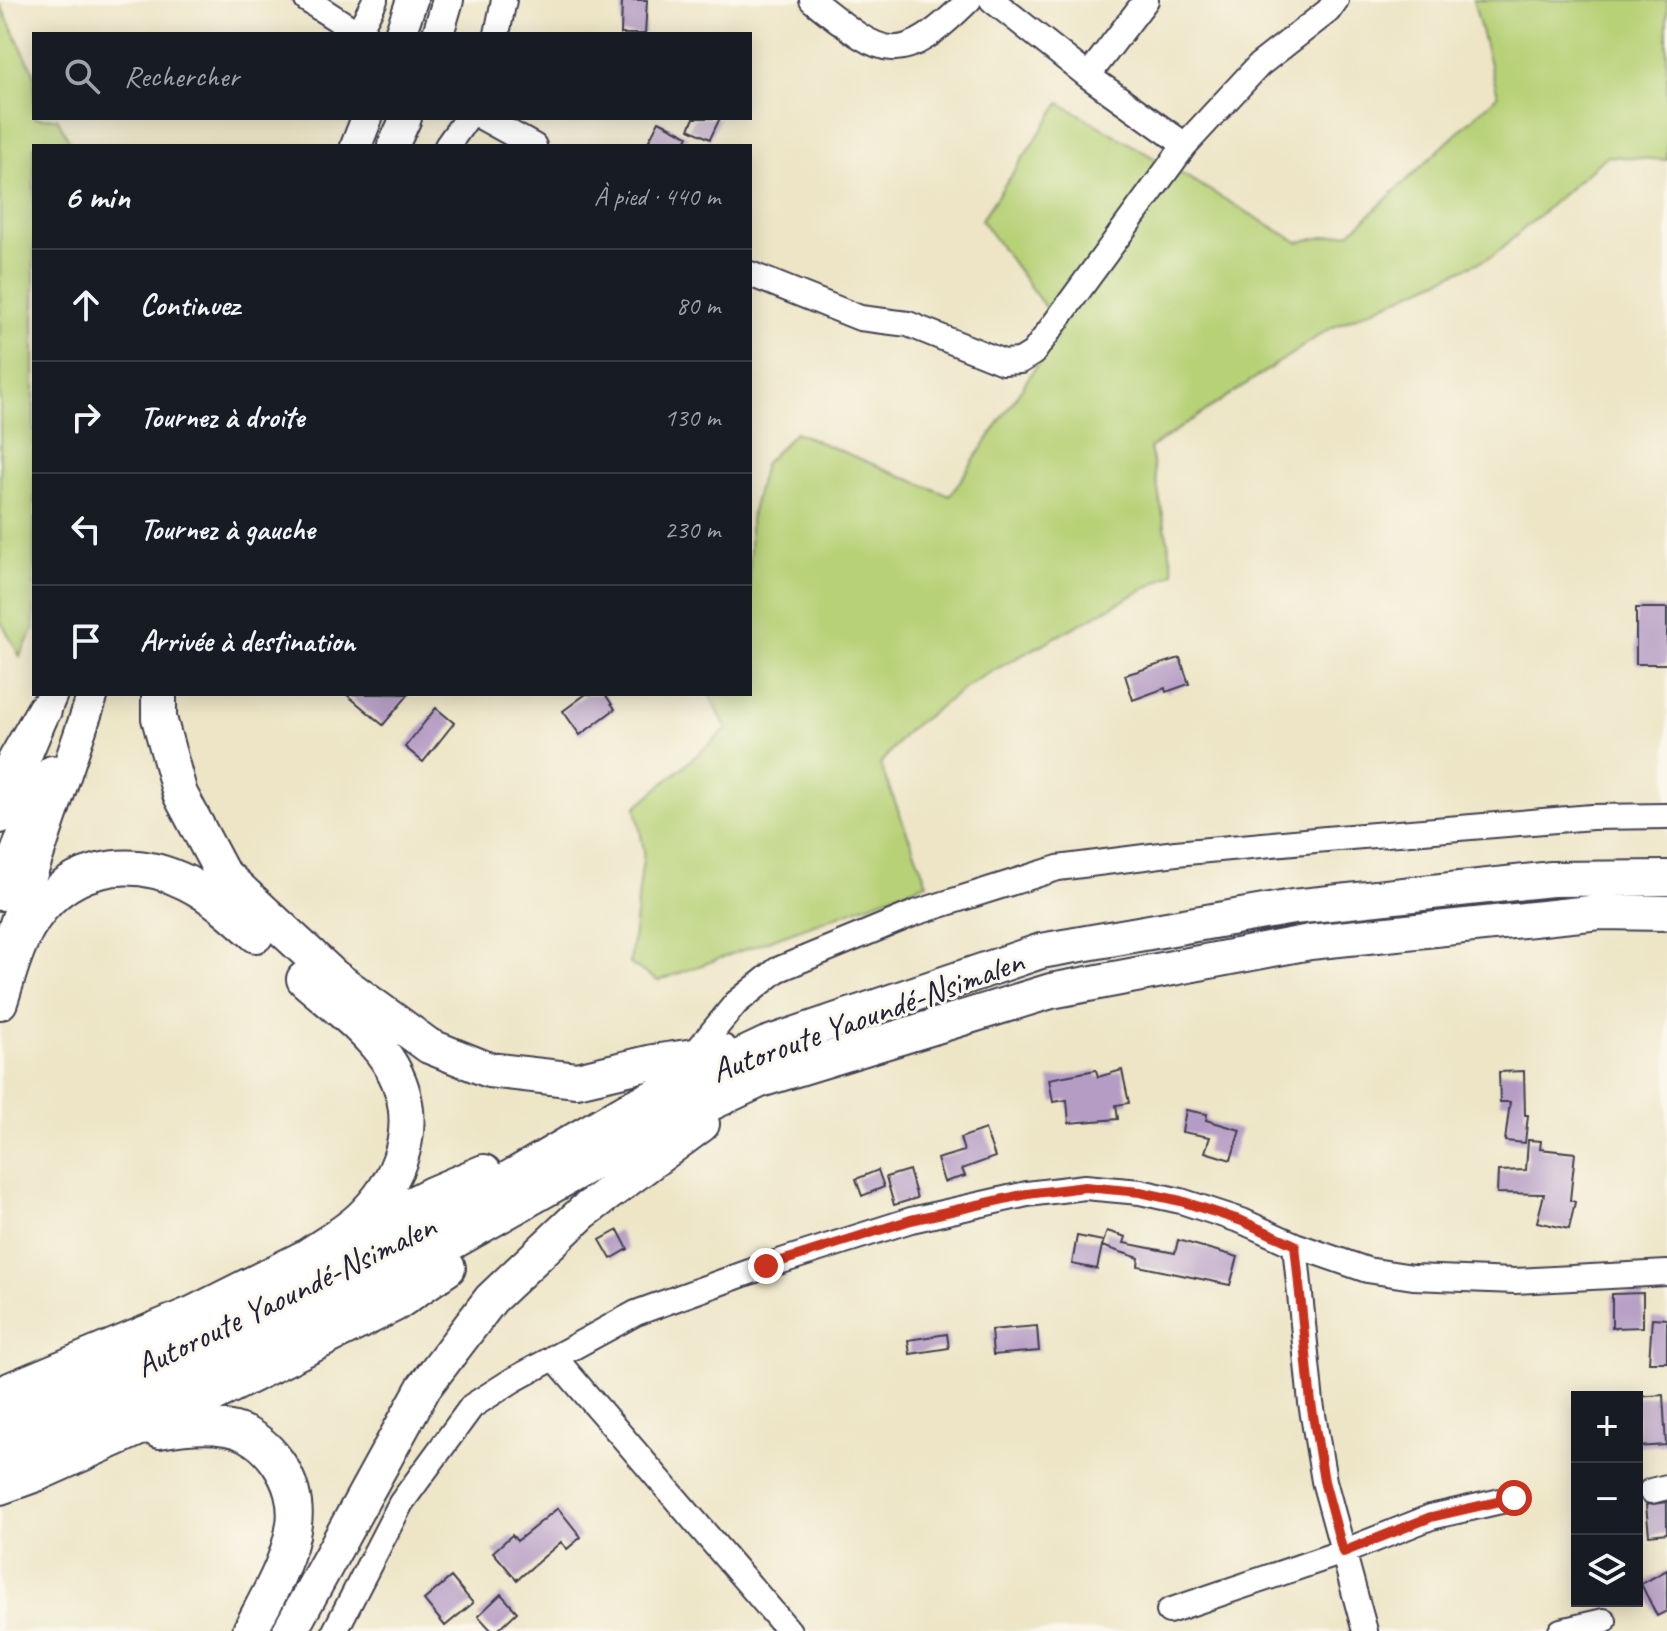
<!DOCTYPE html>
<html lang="fr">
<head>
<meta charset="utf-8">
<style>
	:root { --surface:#171b24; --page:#20242c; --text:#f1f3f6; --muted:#9ea1a6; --line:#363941 }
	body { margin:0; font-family:Caveat,sans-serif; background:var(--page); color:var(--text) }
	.controls { position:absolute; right:24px; bottom:24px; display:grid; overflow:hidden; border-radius:0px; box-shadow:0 4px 20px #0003 }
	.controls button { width:72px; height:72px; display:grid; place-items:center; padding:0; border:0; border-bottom:2px solid var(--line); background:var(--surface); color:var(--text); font:40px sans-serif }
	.stop { position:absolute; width:24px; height:24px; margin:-18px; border:6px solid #c8321e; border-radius:50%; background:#fff }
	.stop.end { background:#c8321e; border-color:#fff; box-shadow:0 2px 8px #0008 }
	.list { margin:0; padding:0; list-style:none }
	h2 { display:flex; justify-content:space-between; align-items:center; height:104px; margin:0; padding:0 32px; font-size:34px }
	h2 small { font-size:26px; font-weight:400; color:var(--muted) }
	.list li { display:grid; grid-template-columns:52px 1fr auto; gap:24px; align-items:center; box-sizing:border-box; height:112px; padding:0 32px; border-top:2px solid var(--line) }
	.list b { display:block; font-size:30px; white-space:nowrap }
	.list em { font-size:26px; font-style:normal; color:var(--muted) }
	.icon { flex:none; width:44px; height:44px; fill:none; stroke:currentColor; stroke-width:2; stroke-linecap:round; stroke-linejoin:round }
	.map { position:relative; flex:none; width:1667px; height:1631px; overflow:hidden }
	.search { position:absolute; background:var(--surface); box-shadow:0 4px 20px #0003; left:32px; top:32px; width:720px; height:88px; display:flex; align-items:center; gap:20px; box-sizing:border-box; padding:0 28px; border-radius:0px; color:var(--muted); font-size:30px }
	.panel { position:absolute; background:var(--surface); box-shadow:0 4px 20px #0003; left:32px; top:144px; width:720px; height:552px; border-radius:0px }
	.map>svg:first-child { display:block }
	.green { fill:#b7d177; stroke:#6c7a59; stroke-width:2 }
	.building { fill:#b59cc5 }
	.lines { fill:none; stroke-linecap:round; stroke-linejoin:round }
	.minor-casing { stroke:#403f50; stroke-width:28 }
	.major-casing { stroke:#403f50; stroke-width:34 }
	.highway-casing { stroke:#403f50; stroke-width:38 }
	.minor { stroke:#fff; stroke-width:24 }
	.major { stroke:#fff; stroke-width:30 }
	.highway { stroke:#fff; stroke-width:34 }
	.route { stroke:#c8321e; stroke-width:10 }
	.labels { text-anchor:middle; stroke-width:6; stroke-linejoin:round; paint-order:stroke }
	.street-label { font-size:34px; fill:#22223b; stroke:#fbf7ec }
</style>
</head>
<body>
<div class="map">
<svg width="1667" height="1631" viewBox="0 0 1667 1631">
	<rect width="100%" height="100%" fill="#fbf7ec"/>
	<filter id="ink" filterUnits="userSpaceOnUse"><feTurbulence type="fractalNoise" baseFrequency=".0125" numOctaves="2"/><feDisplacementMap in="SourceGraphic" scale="16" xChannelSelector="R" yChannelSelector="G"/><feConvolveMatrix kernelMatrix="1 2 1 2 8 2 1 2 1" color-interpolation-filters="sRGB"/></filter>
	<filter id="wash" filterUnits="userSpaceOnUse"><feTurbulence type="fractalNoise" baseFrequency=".006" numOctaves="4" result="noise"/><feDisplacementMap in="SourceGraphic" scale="32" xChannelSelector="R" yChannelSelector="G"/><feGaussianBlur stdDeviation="1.8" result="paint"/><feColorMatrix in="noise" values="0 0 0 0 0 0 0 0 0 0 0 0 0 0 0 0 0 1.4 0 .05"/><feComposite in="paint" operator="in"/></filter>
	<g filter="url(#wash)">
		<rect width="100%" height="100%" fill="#ede5c6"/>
		<path class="green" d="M 1473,0 L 1667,0 L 1667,160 L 1606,156 L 1493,256 L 1329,329 L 1150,448 L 1174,573 L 976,680 L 908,730 L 880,764 L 927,883 L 658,981 L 630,964 L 644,851 L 636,807 L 727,729 L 709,694 L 750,694 L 750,520 L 764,464 L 795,432 L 950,496 L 1061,329 L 981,220 L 1060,103 L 1298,242 L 1351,232 L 1498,95 Z
			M 0,4 L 34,73 L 34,118 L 57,118 L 72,146 L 34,146 L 34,628 L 20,656 L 0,620 Z"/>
		<g id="blocks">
			<path class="building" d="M 622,0 L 647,0 L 645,34 L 621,34 Z
				M 694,118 L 720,118 L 710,139 L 689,129 Z
				M 659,121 L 688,136 L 683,146 L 646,146 Z
				M 1636,608 L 1667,608 L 1667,664 L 1636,664 Z
				M 1180,658 L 1189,684 L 1166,692 L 1165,688 L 1133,700 L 1125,675 Z
				M 346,694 L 409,694 L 383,725 Z
				M 586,694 L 605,694 L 615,709 L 580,735 L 563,711 Z
				M 436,708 L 454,723 L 423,762 L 405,747 Z
				M 1096,1070 L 1098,1077 L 1122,1070 L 1129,1103 L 1116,1105 L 1118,1119 L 1069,1123 L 1067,1100 L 1053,1102 L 1049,1079 Z
				M 1524,1071 L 1525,1115 L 1528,1115 L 1525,1143 L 1505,1141 L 1510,1102 L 1500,1102 L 1499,1072 Z
				M 1186,1110 L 1207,1114 L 1206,1120 L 1240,1130 L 1231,1160 L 1205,1152 L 1210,1137 L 1182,1132 Z
				M 985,1129 L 995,1157 L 962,1169 L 965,1176 L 944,1182 L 937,1159 L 964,1151 L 960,1138 Z
				M 1528,1140 L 1541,1141 L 1540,1149 L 1575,1153 L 1570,1200 L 1575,1202 L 1569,1229 L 1537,1222 L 1544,1194 L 1497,1193 L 1498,1171 L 1526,1170 Z
				M 878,1170 L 884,1187 L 862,1196 L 856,1179 Z
				M 909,1170 L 917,1198 L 894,1205 L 886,1177 Z
				M 618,1230 L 628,1249 L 611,1259 L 600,1240 Z
				M 1107,1231 L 1126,1237 L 1124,1243 L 1175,1253 L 1178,1240 L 1238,1257 L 1230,1285 L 1138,1266 L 1139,1258 L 1102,1246 Z
				M 1077,1236 L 1103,1241 L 1097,1269 L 1072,1264 Z
				M 1643,1293 L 1643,1327 L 1612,1328 L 1612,1294 Z
				M 1652,1318 L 1667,1319 L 1667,1362 L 1649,1362 Z
				M 1037,1326 L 1039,1351 L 993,1355 L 991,1330 Z
				M 947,1334 L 949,1348 L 910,1354 L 908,1340 Z
				M 1663,1395 L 1666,1445 L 1637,1447 L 1637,1397 Z
				M 1667,1502 L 1667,1533 L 1649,1535 L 1646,1505 Z
				M 558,1508 L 581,1537 L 567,1549 L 561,1542 L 517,1580 L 493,1552 L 512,1535 L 517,1541 Z
				M 1667,1570 L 1667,1611 L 1657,1616 L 1641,1584 Z
				M 451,1577 L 473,1603 L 445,1626 L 424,1600 Z
				M 501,1594 L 517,1612 L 497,1631 L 492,1631 L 478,1616 Z"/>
		</g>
	</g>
	<g filter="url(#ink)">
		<use href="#blocks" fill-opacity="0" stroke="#403f50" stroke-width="2"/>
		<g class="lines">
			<defs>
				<path id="minor" d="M 307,0 L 358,33 L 375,0
					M 812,0 C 884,57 897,71 969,0
					M 992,0 L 1088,76 L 1185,145
					M 497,34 L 504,0
					M 1088,76 L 1146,0
					M 483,118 L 534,146
					M 447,146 L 467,118
					M 750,274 L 860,318 L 908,324 L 1003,362 L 1020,361 L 1033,353 L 1185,145 L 1259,65 L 1328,11 L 1336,0
					M 691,1058 L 736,1003 L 777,970 L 915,913 L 1058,868 L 1176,853 L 1326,839 L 1592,817 L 1667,816
					M 1295,1245 L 1311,1403 L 1324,1481 L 1365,1631
					M 554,1357 L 789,1631
					M 1651,1491 L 1667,1487
					M 1169,1611 L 1343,1552 L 1431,1517 L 1514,1498
					M 335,1631 L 401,1503 L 472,1406 L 513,1380 L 636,1313 L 766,1266 L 911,1220 L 1027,1194 L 1085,1187 L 1140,1192 L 1181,1201 L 1242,1221 L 1295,1245 L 1367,1270 L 1413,1277 L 1515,1281 L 1667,1273
					M 1561,1631 L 1604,1621"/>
				<path id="major" d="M 400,34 L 412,0
					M 438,34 L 448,0
					M 356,146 L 367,118
					M 393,146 L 406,118
					M 0,818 L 52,694
					M 0,895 L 31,812 L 52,771
					M 6,950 L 93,694"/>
				<path id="highway" d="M 159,694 L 159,718 L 180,794 L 222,873 L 333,976 L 429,1046 L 489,1070 L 577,1080 L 653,1062 L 722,1052
					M 0,787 L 44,710
					M 304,979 C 332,1004 366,1028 387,1059 C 422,1112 407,1171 365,1214 C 349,1231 325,1244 306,1257
					M 0,1002 C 8,977 15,950 28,927 C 63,867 127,853 187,883 C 213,896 235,916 256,935
					M 0,1394 L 194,1313 L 432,1194 L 484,1172
					M 0,1424 L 198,1345 L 441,1218 L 627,1110 L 767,1044 L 1041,951 L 1293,907 L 1552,879 L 1667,878
					M 159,1431 C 181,1427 204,1424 226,1428 C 268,1434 300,1483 294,1524 C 289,1562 267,1597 250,1631
					M 0,1458 L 172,1387 L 283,1333 L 378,1284 L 640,1136 L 760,1080 L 1051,991 L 1310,942 L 1600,912 L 1667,913
					M 0,1487 L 39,1473 L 198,1402 L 395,1304 L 448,1268
					M 290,1631 L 424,1387 L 491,1299 L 583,1212 L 702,1124"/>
			</defs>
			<use href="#minor" class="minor-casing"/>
			<use href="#major" class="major-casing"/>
			<use href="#highway" class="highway-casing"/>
			<use href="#minor" class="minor"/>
			<use href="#major" class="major"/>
			<use href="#highway" class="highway"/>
		</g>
	</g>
	<g class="lines" filter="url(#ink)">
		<path class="route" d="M 766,1266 L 911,1220 L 1027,1194 L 1085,1187 L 1140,1192 L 1181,1201 L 1242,1221 L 1295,1245 L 1311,1403 L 1324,1481 L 1343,1552 L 1431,1517 L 1514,1498"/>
	</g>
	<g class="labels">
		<g class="street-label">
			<text transform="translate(867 1015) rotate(-20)" y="12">Autoroute Yaoundé-Nsimalen</text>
			<text transform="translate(285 1295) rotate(-26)" y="12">Autoroute Yaoundé-Nsimalen</text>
		</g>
	</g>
</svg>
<div class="controls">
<button>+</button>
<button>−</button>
<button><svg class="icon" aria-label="layers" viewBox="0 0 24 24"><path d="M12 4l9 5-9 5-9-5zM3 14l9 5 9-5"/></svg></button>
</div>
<div class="stop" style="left:1514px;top:1498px"></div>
<div class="stop end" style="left:766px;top:1266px"></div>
<div class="search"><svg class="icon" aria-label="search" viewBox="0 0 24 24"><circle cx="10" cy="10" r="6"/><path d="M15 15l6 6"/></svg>Rechercher</div>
<section class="panel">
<h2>6 min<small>À pied · 440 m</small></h2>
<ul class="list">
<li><svg class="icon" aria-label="ahead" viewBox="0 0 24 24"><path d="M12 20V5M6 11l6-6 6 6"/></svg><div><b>Continuez</b></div><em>80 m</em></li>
<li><svg class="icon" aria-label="right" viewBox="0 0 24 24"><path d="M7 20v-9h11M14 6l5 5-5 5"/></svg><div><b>Tournez à droite</b></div><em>130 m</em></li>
<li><svg class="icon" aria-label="left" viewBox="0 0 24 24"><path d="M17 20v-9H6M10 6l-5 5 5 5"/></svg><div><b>Tournez à gauche</b></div><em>230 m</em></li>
<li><svg class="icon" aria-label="arrive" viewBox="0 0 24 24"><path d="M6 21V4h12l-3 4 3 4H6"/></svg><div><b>Arrivée à destination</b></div></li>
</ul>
</section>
</div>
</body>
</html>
